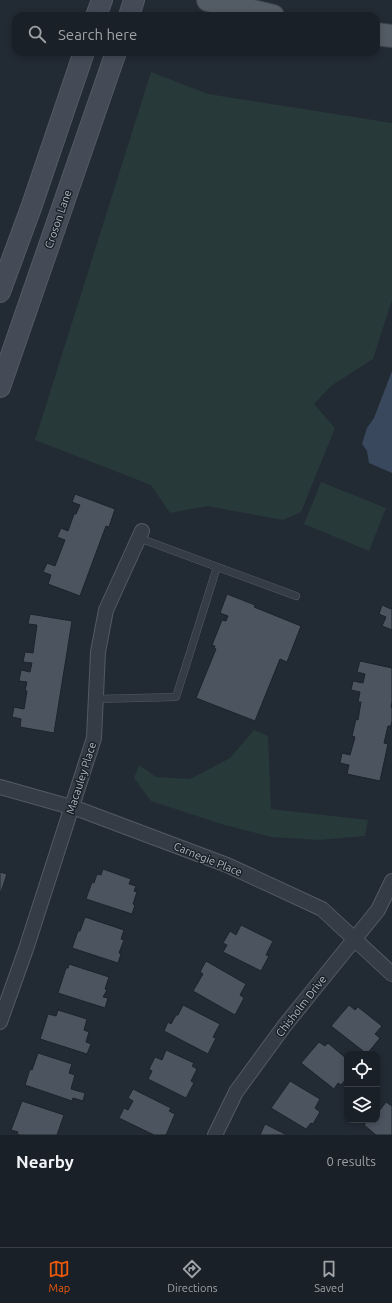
<!DOCTYPE html>
<html lang="en">
<head>
<meta charset="utf-8">
<style>
	:root { --surface:#1a2027; --page:#272d33; --text:#f1f3f6; --muted:#9fa3a7; --line:#383e44; --accent:#ea580c }
	body { margin:0; font-family:Ubuntu,sans-serif; background:var(--page); color:var(--text) }
	.controls { position:absolute; right:12px; bottom:12px; display:grid; overflow:hidden; border-radius:8px; box-shadow:0 2px 6px #0003 }
	.controls button { width:36px; height:36px; display:grid; place-items:center; padding:0; border:0; border-bottom:1px solid var(--line); background:var(--surface); color:var(--text); font:20px sans-serif }
	.list { margin:0; padding:0; list-style:none }
	h2 { display:flex; justify-content:space-between; align-items:center; height:52px; margin:0; padding:0 16px; font-size:17px }
	h2 small { font-size:13px; font-weight:400; color:var(--muted) }
	.icon { flex:none; width:22px; height:22px; fill:none; stroke:currentColor; stroke-width:2; stroke-linecap:round; stroke-linejoin:round }
	.map { position:relative; flex:none; width:392px; height:1135px; overflow:hidden }
	.search { position:absolute; background:var(--surface); box-shadow:0 2px 6px #0003; left:12px; right:12px; top:12px; height:44px; display:flex; align-items:center; gap:10px; box-sizing:border-box; padding:0 14px; border-radius:12px; color:var(--muted); font-size:15px }
	.sheet { height:112px; background:var(--surface) }
	nav { display:flex; justify-content:space-around; align-items:center; box-sizing:border-box; height:56px; border-top:1px solid var(--line); background:var(--surface); font-size:11px; color:var(--muted) }
	nav a { display:grid; justify-items:center; gap:2px }
	nav .on { color:var(--accent) }
	.map>svg:first-child { display:block }
	.green { fill:#283939 }
	.water { fill:#39485c }
	.building { fill:#4b545f; stroke:#1d232b }
	.lines { fill:none; stroke-linecap:round; stroke-linejoin:round }
	.lane-casing { stroke:#535a62; stroke-width:8 }
	.street-casing { stroke:#535a62; stroke-width:16 }
	.secondary-casing { stroke:#535a62; stroke-width:22 }
	.primary-casing { stroke:#3f454e; stroke-width:24 }
	.lane { stroke:#353c45; stroke-width:7 }
	.street { stroke:#353c45; stroke-width:14 }
	.secondary { stroke:#444b57; stroke-width:20 }
	.primary { stroke:#535b65; stroke-width:22 }
	.labels { text-anchor:middle; stroke-width:3; stroke-linejoin:round; paint-order:stroke }
	.street-label { font-size:11px; fill:#b0b7c1; stroke:#1b2129 }
</style>
</head>
<body>
<div class="map">
<svg width="392" height="1135" viewBox="0 0 392 1135">
	<rect width="100%" height="100%" fill="#222a34"/>
	<path class="green" d="M 151,72 L 208,94 L 392,123 L 392,300 L 373,359 L 331,386 L 314,404 L 335,428 L 301,512 L 283,520 L 207,506 L 170,513 L 151,485 L 35,440 Z
		M 321,482 L 386,508 L 369,551 L 304,524 Z
		M 254,730 L 268,736 L 271,809 L 368,820 L 365,836 L 319,840 L 272,837 L 221,824 L 151,801 L 134,778 L 139,765 L 156,777 L 190,779 L 230,758 Z"/>
	<path class="water" d="M 392,371 L 392,473 L 369,463 L 367,451 L 362,444 L 367,428 L 374,418 Z"/>
	<path class="building" d="M 75,494 L 115,509 L 109,527 L 106,526 L 80,596 L 48,584 L 51,575 L 43,572 L 47,563 L 55,566 L 65,540 L 57,537 L 61,528 L 68,531 L 74,514 L 76,514 L 80,505 L 72,502 Z
		M 227,594 L 255,605 L 254,607 L 301,626 L 287,662 L 280,659 L 255,721 L 196,698 L 216,649 L 214,648 L 215,646 L 212,645 L 222,620 L 226,621 L 228,616 L 220,613 Z
		M 382,605 L 391,609 L 392,607 L 392,630 L 382,626 L 386,617 L 379,614 Z
		M 30,614 L 72,621 L 54,733 L 20,727 L 21,719 L 12,717 L 14,707 L 24,709 L 27,691 L 25,690 L 27,682 L 19,681 L 21,670 L 30,672 L 32,663 L 23,662 L 25,652 L 33,653 L 37,625 L 28,624 Z
		M 360,661 L 392,668 L 392,702 L 391,707 L 392,708 L 392,721 L 391,726 L 388,726 L 384,743 L 388,744 L 380,781 L 347,774 L 349,765 L 340,763 L 342,753 L 350,755 L 355,737 L 352,736 L 356,719 L 358,720 L 361,702 L 358,702 L 360,692 L 351,690 L 353,681 L 363,683 L 365,674 L 357,672 Z
		M 103,869 L 131,879 L 129,884 L 136,886 L 134,891 L 137,892 L 133,904 L 135,905 L 132,914 L 86,899 L 92,882 L 94,883 L 97,874 L 101,875 Z
		M 0,872 L 7,874 L 0,895 Z
		M 85,917 L 124,930 L 121,939 L 124,940 L 119,953 L 121,954 L 118,963 L 72,948 L 78,931 L 80,931 Z
		M 241,925 L 273,941 L 266,955 L 269,956 L 261,971 L 223,952 L 227,945 L 223,943 L 230,931 L 236,935 Z
		M 206,961 L 246,984 L 240,995 L 244,998 L 235,1015 L 193,991 L 203,974 L 200,972 Z
		M 69,964 L 109,977 L 105,989 L 107,990 L 103,997 L 108,998 L 105,1008 L 58,993 L 66,968 L 68,968 Z
		M 183,1005 L 220,1024 L 213,1037 L 216,1038 L 208,1054 L 164,1031 L 168,1022 L 171,1024 L 176,1015 L 178,1015 Z
		M 349,1005 L 355,1010 L 358,1007 L 382,1026 L 375,1034 L 380,1038 L 367,1054 L 331,1026 Z
		M 58,1010 L 87,1019 L 84,1030 L 89,1032 L 86,1042 L 91,1044 L 87,1054 L 40,1039 L 48,1014 L 56,1016 Z
		M 319,1042 L 325,1046 L 328,1043 L 347,1059 L 347,1068 L 344,1071 L 347,1073 L 347,1078 L 341,1085 L 338,1083 L 334,1089 L 301,1063 Z
		M 166,1050 L 194,1063 L 192,1066 L 197,1069 L 191,1081 L 194,1083 L 186,1098 L 148,1079 L 152,1071 L 149,1069 L 155,1057 L 162,1060 Z
		M 38,1053 L 72,1064 L 69,1073 L 75,1075 L 71,1089 L 85,1093 L 83,1101 L 73,1098 L 72,1101 L 25,1085 L 30,1069 L 32,1070 Z
		M 290,1081 L 320,1099 L 315,1108 L 320,1112 L 313,1124 L 311,1123 L 306,1129 L 271,1108 Z
		M 133,1089 L 171,1108 L 169,1111 L 175,1114 L 166,1135 L 154,1135 L 119,1118 L 124,1108 L 128,1110 L 133,1101 L 128,1098 Z
		M 22,1101 L 64,1115 L 57,1135 L 20,1135 L 17,1134 L 18,1132 L 11,1130 Z
		M 386,1102 L 392,1106 L 392,1135 L 376,1135 L 364,1125 L 368,1120 L 377,1120 L 377,1109 L 380,1110 Z
		M 265,1124 L 287,1135 L 260,1135 Z"/>
	<g class="lines">
		<defs>
			<path id="lane" d="M 139,538 L 296,596
				M 96,699 L 176,697 L 217,567"/>
			<path id="street" d="M 0,787 L 78,809 L 227,865 L 322,909 L 392,974
				M 0,1022 L 26,949 L 94,738 L 98,652 L 106,610 L 142,531
				M 215,1135 L 236,1092 L 285,1025 L 378,910 L 392,881"/>
			<path id="secondary" d="M 96,16 L 102,0
				M 129,16 L 134,0
				M 0,292 L 32,205 L 84,52
				M 0,387 L 116,52"/>
			<path id="primary" d="M 208,0 L 273,16
				M 376,34 L 392,36"/>
		</defs>
		<use href="#lane" class="lane-casing"/>
		<use href="#street" class="street-casing"/>
		<use href="#secondary" class="secondary-casing"/>
		<use href="#primary" class="primary-casing"/>
		<use href="#lane" class="lane"/>
		<use href="#street" class="street"/>
		<use href="#secondary" class="secondary"/>
		<use href="#primary" class="primary"/>
	</g>
	<g class="labels">
		<g class="street-label">
			<text transform="translate(58 219) rotate(-71)" y="4">Croson Lane</text>
			<text transform="translate(81 778) rotate(-72)" y="4">Macauley Place</text>
			<text transform="translate(208 859) rotate(22)" y="4">Carnegie Place</text>
			<text transform="translate(301 1006) rotate(-52)" y="4">Chisholm Drive</text>
		</g>
	</g>
</svg>
<div class="controls">
<button><svg class="icon" aria-label="locate" viewBox="0 0 24 24"><circle cx="12" cy="12" r="6"/><path d="M12 2v4M12 18v4M2 12h4M18 12h4"/></svg></button>
<button><svg class="icon" aria-label="layers" viewBox="0 0 24 24"><path d="M12 4l9 5-9 5-9-5zM3 14l9 5 9-5"/></svg></button>
</div>
<div class="search"><svg class="icon" aria-label="search" viewBox="0 0 24 24"><circle cx="10" cy="10" r="6"/><path d="M15 15l6 6"/></svg>Search here</div>
</div>
<section class="sheet">
<h2>Nearby<small>0 results</small></h2>
<ul class="list">
</ul>
</section>
<nav>
<a class="on"><svg class="icon" aria-label="map" viewBox="0 0 24 24"><path d="M3 6l6-2 6 2 6-2v14l-6 2-6-2-6 2zM9 4v14M15 6v14"/></svg>Map</a>
<a><svg class="icon" aria-label="directions" viewBox="0 0 24 24"><path d="M12 3l9 9-9 9-9-9zM9 14v-3h6M13 9l2 2-2 2"/></svg>Directions</a>
<a><svg class="icon" aria-label="saved" viewBox="0 0 24 24"><path d="M7 4h10v16l-5-4-5 4z"/></svg>Saved</a>
</nav>
</body>
</html>
